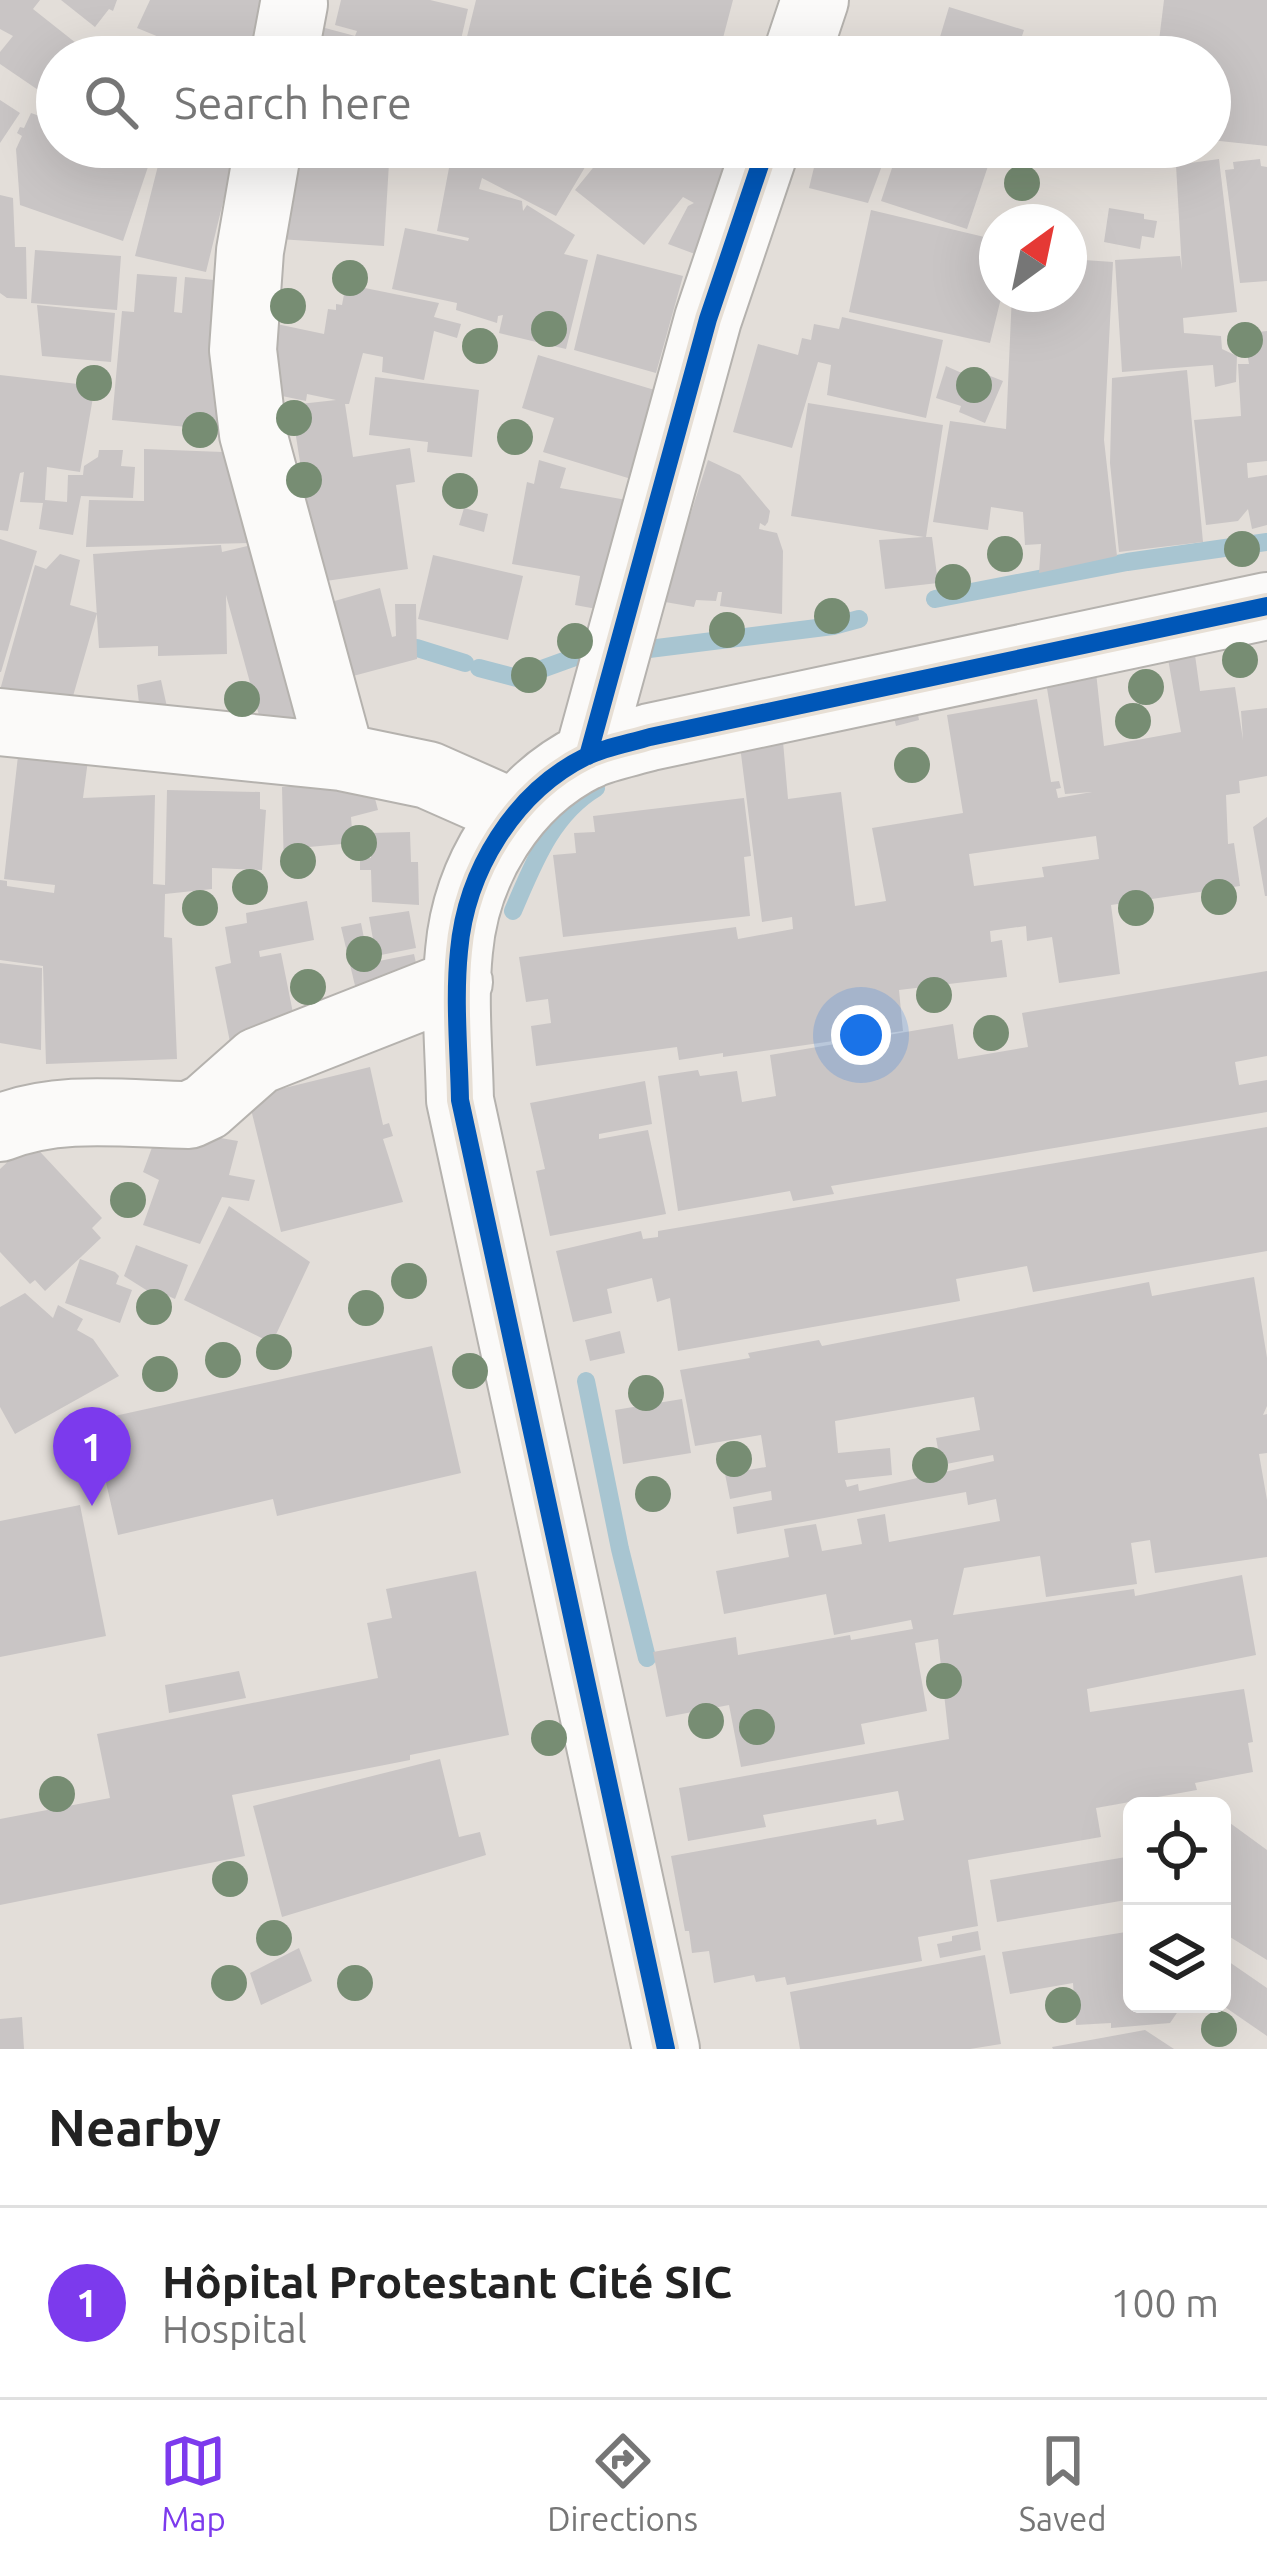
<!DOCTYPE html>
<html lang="en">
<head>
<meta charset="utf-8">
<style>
	:root { --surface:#fff; --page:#f6f6f6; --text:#222; --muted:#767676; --line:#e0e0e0; --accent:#7c3aed }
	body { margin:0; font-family:Ubuntu,sans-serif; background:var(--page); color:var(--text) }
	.controls { position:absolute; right:36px; bottom:36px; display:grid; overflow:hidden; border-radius:18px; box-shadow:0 12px 48px #0002 }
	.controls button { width:108px; height:108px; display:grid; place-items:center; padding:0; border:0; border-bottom:3px solid var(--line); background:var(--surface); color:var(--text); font:60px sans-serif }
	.compass { position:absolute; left:979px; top:204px; width:108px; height:108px; border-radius:50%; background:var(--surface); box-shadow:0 12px 48px #0002; rotate:33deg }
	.you { position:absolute; left:861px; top:1035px; width:42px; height:42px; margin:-30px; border:9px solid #fff; border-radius:50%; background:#1a73e8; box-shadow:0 0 0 18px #1a73e833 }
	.badge { display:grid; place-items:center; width:78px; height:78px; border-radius:50%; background:var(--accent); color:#fff; font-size:39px; font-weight:700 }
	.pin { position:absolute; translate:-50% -99px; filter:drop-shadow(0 3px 6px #0008) }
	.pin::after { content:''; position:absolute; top:63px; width:42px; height:36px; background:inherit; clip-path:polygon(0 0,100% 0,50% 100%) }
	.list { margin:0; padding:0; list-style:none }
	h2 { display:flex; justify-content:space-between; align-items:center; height:156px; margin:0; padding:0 48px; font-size:51px }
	h2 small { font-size:39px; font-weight:400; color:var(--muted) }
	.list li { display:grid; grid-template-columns:78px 1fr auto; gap:36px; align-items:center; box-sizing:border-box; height:192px; padding:0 48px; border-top:3px solid var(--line) }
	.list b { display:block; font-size:45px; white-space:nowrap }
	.list p { margin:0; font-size:39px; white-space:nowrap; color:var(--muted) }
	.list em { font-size:39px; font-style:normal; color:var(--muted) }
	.icon { flex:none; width:66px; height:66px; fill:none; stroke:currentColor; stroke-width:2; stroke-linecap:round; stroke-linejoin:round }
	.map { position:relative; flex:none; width:1267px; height:2049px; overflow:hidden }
	.search { position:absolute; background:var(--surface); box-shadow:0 12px 48px #0002; left:36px; right:36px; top:36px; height:132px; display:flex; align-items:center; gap:30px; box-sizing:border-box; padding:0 42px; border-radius:66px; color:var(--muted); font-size:45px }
	.sheet { height:348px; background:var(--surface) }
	nav { display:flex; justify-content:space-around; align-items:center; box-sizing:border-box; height:168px; border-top:3px solid var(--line); background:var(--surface); font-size:33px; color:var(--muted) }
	nav a { display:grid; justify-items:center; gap:6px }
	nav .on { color:var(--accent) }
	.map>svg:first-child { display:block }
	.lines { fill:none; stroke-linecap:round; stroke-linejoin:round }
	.stream { stroke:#a8c5d1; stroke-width:18 }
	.building { fill:#c9c5c5; fill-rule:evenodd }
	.minor-casing { stroke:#b5b2ae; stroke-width:70 }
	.minor { stroke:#fbfaf9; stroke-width:66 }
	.cycleway-casing { stroke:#e7dfd5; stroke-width:26 }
	.cycleway { stroke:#0057b8; stroke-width:18 }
	.tree { fill:#778d73 }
</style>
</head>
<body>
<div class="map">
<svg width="1267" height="2049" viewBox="0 0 1267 2049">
	<rect width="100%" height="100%" fill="#e3ded9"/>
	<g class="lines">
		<path class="stream" d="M 935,599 L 1127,562 L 1267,542
			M 417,648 L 465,663
			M 633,651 L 833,626 L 859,619
			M 479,668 L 517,678 L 575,657
			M 513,911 C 533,865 551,815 596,788
			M 586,1381 L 620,1549 L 647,1658"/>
	</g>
	<path class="building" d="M 0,0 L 40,0 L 33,9 L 81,47 L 74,57 L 57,57 L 57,81 L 47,96 L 0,64 L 0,52 L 13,36 L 0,29 Z
		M 61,0 L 117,0 L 113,11 L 109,9 L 95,27 Z
		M 150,0 L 281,0 L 257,57 L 208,57 L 137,28 Z
		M 341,0 L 430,0 L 468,9 L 457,57 L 306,57 L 314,25 L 355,36 L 357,31 L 335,25 Z
		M 476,0 L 733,0 L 718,57 L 462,57 Z
		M 1164,0 L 1267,0 L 1267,146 L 1210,140 L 1210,57 L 1157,57 Z
		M 949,7 L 1024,30 L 1015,57 L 934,57 Z
		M 130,44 L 147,53 L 160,57 L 126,57 Z
		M 0,100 L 20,113 L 0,143 Z
		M 31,113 L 57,122 L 57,147 L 130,147 L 152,155 L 123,241 L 20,205 L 16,149 L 22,136 L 17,133 L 20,127 L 24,128 Z
		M 155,147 L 218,147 L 235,153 L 206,272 L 135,256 L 162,150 Z
		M 453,147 L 597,147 L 556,216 L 482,178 L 479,189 L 522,201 L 523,211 L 527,205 L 575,235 L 564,254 L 588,260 L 566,349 L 499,333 L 503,315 L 498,316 L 497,323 L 456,310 L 457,303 L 392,289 L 405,228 L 468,241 L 469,238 L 437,231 Z
		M 610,147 L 760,147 L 711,260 L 668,244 L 688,206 L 694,203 L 683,197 L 644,245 L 575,190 Z
		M 819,147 L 883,163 L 868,203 L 809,188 Z
		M 899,147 L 950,147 L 990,160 L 967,229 L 881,201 Z
		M 284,155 L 389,163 L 384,246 L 279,239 Z
		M 1219,159 L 1237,312 L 1183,318 L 1184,333 L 1221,336 L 1222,349 L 1237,356 L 1236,382 L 1215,387 L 1213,365 L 1122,372 L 1115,260 L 1180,256 L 1182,270 L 1176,165 Z
		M 1260,159 L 1261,166 L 1267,167 L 1267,281 L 1240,283 L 1225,170 L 1234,169 L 1233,162 Z
		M 0,195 L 13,198 L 15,247 L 26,247 L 27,299 L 7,298 L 0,293 Z
		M 1109,208 L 1144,214 L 1144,219 L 1157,221 L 1154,238 L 1142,236 L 1140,249 L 1104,242 Z
		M 871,210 L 997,240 L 997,294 L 1002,294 L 990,343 L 849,312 Z
		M 35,250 L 121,256 L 117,310 L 31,303 Z
		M 597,254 L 683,276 L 656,373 L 574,350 Z
		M 1069,259 L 1113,262 L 1104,440 L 1117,556 L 1039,573 L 1041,544 L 1025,545 L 1023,512 L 991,507 L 988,530 L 933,522 L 950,421 L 1006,429 L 1012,294 L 1069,294 Z
		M 137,274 L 177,277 L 174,312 L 182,313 L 185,277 L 233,282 L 220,430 L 112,420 L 122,311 L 134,312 Z
		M 350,285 L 439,303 L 434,317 L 461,324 L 457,338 L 434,331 L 424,380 L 382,372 L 383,357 L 363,353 L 349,404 L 345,404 L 353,457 L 410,448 L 415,482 L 396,485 L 408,569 L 319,582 L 291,405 L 336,400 L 307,394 L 306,401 L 258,391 L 272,323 L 324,334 L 328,309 L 336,310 L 336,304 L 342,305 L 345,289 L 349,291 Z
		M 37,305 L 115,313 L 111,362 L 42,356 Z
		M 842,317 L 943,340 L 926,418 L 827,395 L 831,365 L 818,362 L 792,448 L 733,432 L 758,344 L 798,355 L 802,338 L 811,340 L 814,324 L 839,329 Z
		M 1267,331 L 1267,461 L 1247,463 L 1248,478 L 1267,475 L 1267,525 L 1252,529 L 1248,509 L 1238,521 L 1206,525 L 1194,420 L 1241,416 L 1238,364 L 1249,364 L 1247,353 L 1241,354 L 1239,334 Z
		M 538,355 L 668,394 L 641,482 L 543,452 L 554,418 L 522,408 Z
		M 946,366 L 973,378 L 975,370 L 1003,381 L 985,423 L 959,412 L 961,406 L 936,398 Z
		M 1187,370 L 1203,542 L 1119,552 L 1110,463 L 1112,378 Z
		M 0,375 L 95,386 L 80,472 L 47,467 L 45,500 L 67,502 L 68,475 L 83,475 L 84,466 L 98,457 L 99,450 L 123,450 L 121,466 L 135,467 L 133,498 L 81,496 L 73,535 L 39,529 L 43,503 L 20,502 L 24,472 L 20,473 L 8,531 L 0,530 Z
		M 375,377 L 479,390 L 472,457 L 427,452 L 428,442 L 369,435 Z
		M 808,403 L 943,425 L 926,537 L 932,537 L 938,583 L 885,589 L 879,540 L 924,537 L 791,516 Z
		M 144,449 L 249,453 L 250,543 L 86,547 L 89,500 L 144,501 Z
		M 539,460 L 566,468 L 560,488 L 632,501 L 613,612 L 575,605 L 580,576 L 512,564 L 527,482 L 534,484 Z
		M 708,460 L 740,475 L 770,511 L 768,522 L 765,526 L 760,523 L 759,529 L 777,533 L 783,551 L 782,614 L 720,606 L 722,592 L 718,592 L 716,601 L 696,600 L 694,607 L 636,597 L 659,509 L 690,516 Z
		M 464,508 L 488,514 L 484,532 L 459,525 Z
		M 0,539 L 37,551 L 1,672 L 0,672 Z
		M 265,542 L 317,729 L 260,719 L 226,595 L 227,654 L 158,656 L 158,646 L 99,648 L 93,554 L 221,545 L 222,552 Z
		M 60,554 L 80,560 L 70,605 L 97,613 L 69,710 L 0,690 L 35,565 L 46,569 Z
		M 433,555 L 523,576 L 508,640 L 418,619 Z
		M 380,588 L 392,637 L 396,636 L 395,604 L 416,604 L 417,659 L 338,680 L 317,606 Z
		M 1195,655 L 1200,691 L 1235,687 L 1243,740 L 1241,711 L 1267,708 L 1267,776 L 1239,781 L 1240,793 L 1226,795 L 1228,844 L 1234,843 L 1240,886 L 1111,905 L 1120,974 L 1059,983 L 1052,937 L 1027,941 L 1026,926 L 990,931 L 991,942 L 1002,940 L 1007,977 L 899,990 L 903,1031 L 723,1057 L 723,1053 L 679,1060 L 677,1047 L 536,1066 L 531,1026 L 551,1023 L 548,999 L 526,1002 L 519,957 L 736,927 L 738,939 L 793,929 L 792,917 L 762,922 L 739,738 L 782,730 L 788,799 L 841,792 L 855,906 L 886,901 L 872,828 L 963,813 L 947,715 L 1037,699 L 1051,782 L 1059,781 L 1061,788 L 1056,789 L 1058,798 L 1092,792 L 1065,794 L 1044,671 L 1095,663 L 1104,746 L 1181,732 L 1168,659 ZM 1096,836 L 1099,859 L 1042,867 L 1044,877 L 974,886 L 969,854 Z
		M 161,680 L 167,707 L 140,713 L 137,685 Z
		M 916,704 L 919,720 L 896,726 L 892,709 Z
		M 18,756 L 88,760 L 83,798 L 155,795 L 153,884 L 165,885 L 167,790 L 260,792 L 260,809 L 266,810 L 262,870 L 212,868 L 212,889 L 165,894 L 164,937 L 172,938 L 177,1059 L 46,1064 L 43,966 L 0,960 L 0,880 L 7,881 L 7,886 L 54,893 L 55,885 L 4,879 Z
		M 347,781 L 373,791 L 378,810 L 351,817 L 353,843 L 309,847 L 311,870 L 284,872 L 282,787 Z
		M 744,798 L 751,856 L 744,857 L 750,916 L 563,937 L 553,855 L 576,853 L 574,833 L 595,832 L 593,816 Z
		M 1267,817 L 1267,896 L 1265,896 L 1253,827 Z
		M 410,832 L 411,862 L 418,862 L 419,905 L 372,902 L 371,870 L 360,870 L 360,857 L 371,858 L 371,833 Z
		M 307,901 L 314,940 L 259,951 L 260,957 L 281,953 L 296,1028 L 230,1042 L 215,967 L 231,963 L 225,927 L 247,923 L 246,913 Z
		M 409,911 L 416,948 L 376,956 L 369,917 Z
		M 361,923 L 369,963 L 414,954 L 418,972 L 357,994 L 341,927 Z
		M 0,963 L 42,968 L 41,1050 L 0,1043 Z
		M 1267,971 L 1267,1056 L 1235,1062 L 1239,1085 L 1267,1080 L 1267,1112 L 831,1186 L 834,1194 L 793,1201 L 790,1191 L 678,1211 L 658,1076 L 698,1070 L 700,1076 L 737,1071 L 742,1102 L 776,1096 L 770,1055 L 953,1024 L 958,1059 L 1028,1047 L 1022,1013 Z
		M 370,1067 L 383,1125 L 389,1123 L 393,1136 L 383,1139 L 403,1202 L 281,1232 L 248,1097 Z
		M 645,1081 L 652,1124 L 599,1134 L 599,1139 L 648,1130 L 666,1214 L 550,1236 L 536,1171 L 545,1169 L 530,1103 Z
		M 1267,1127 L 1267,1251 L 1033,1292 L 1027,1266 L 956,1279 L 960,1301 L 678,1351 L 670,1298 L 657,1302 L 652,1278 L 607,1289 L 612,1313 L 573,1322 L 556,1251 L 641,1231 L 643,1239 L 658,1237 L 658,1231 Z
		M 180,1131 L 238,1141 L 229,1175 L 255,1180 L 249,1201 L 222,1197 L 200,1244 L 143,1225 L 159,1180 L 143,1172 L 154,1142 Z
		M 30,1141 L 102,1218 L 92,1228 L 101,1238 L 45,1291 L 35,1280 L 30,1284 L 0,1252 L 0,1169 Z
		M 229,1206 L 310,1262 L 272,1343 L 184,1300 Z
		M 136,1245 L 188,1265 L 175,1299 L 153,1289 L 151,1293 L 124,1276 Z
		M 80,1259 L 115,1272 L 119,1276 L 116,1284 L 132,1290 L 120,1323 L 65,1303 Z
		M 1254,1277 L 1267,1358 L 1267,1406 L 1263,1415 L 1267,1414 L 1267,1453 L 1259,1454 L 1267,1500 L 1267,1557 L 1155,1573 L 1150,1540 L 1131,1543 L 1137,1584 L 1046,1597 L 1040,1556 L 964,1568 L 953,1615 L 1134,1589 L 1135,1596 L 1242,1575 L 1256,1655 L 1087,1689 L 1090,1712 L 1244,1689 L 1253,1742 L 1248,1743 L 1253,1772 L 1195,1783 L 1197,1790 L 1096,1808 L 1101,1837 L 968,1860 L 978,1926 L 918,1937 L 922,1961 L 787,1985 L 785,1977 L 756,1982 L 754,1975 L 714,1983 L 709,1951 L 692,1953 L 689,1931 L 685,1931 L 671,1856 L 876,1819 L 877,1825 L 904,1820 L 898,1791 L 763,1815 L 766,1827 L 688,1841 L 679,1788 L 949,1739 L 938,1639 L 915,1643 L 927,1711 L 861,1724 L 865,1744 L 741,1767 L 729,1705 L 666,1717 L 653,1652 L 736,1637 L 738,1655 L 850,1635 L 851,1640 L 913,1629 L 911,1620 L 834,1635 L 826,1594 L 724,1614 L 716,1571 L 789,1557 L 784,1529 L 816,1524 L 822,1551 L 862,1544 L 857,1519 L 885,1514 L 889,1542 L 1000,1521 L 996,1499 L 968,1505 L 966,1492 L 737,1534 L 733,1507 L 772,1500 L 771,1491 L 730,1499 L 725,1474 L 766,1467 L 761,1435 L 695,1446 L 680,1370 L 750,1358 L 748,1353 L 819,1340 L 822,1346 L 1149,1282 L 1152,1296 ZM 974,1397 L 980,1430 L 936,1438 L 941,1465 L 993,1455 L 994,1461 L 859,1491 L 858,1484 L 847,1487 L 845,1480 L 892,1475 L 890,1448 L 838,1453 L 835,1421 Z
		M 25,1293 L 53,1318 L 58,1305 L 83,1319 L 77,1330 L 93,1339 L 119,1376 L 15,1434 L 0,1407 L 0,1307 Z
		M 620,1331 L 625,1353 L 590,1361 L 585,1340 Z
		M 432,1346 L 461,1473 L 277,1516 L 273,1499 L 118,1535 L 92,1421 Z
		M 682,1399 L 691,1453 L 623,1464 L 615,1410 Z
		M 80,1505 L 106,1636 L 0,1657 L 0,1521 Z
		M 476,1571 L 509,1735 L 410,1755 L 410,1760 L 232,1795 L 245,1856 L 0,1905 L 0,1819 L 110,1798 L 97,1734 L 378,1678 L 367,1623 L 392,1618 L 386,1589 Z
		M 239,1671 L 246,1698 L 169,1713 L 165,1685 Z
		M 440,1759 L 459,1837 L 480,1832 L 486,1855 L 282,1917 L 253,1806 Z
		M 1230,1823 L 1267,1850 L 1267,1960 L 1222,1932 L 1222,1828 Z
		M 1132,1856 L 1132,1899 L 997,1922 L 990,1880 Z
		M 978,1931 L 981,1950 L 940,1958 L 937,1944 L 952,1941 L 952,1936 Z
		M 1132,1931 L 1132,2004 L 1183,2004 L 1170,2023 L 1111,2028 L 1111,2023 L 1076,2025 L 1073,1983 L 1010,1994 L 1002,1952 Z
		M 299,1948 L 312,1981 L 261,2005 L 250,1973 Z
		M 985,1955 L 1001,2044 L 970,2049 L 800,2049 L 790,1992 Z
		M 1222,1957 L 1267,1988 L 1267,2036 L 1222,2005 Z
		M 22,2017 L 24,2049 L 0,2049 L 0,2019 Z
		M 1145,2030 L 1174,2049 L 1053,2049 L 1052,2047 Z"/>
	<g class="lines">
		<defs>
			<path id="minor" d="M 284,57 L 294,4
				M 796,57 L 815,0
				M 268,147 L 250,251 L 243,350 L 253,434 L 341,757
				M 0,722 L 341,757 L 428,775 L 514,813
				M 588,756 L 708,319 L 766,147
				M 0,1128 C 59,1104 126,1114 189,1115 L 206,1107 L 258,1061 L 459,982
				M 666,2049 L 460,1100 C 459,1051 454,1000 459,951 C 466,871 514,792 587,756 C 606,747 630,743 650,737 L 1267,606"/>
		</defs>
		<use href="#minor" class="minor-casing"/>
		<use href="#minor" class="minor"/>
		<defs>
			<path id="cycleway" d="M 588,756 L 708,319 L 766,147
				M 666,2049 L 460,1100 C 459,1051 454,1000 459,951 C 466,871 514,792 587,756 C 606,747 630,743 650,737 L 1267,606"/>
		</defs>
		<use href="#cycleway" class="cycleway-casing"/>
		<use href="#cycleway" class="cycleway"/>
	</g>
	<g class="tree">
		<circle cx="1022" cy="183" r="18"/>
		<circle cx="350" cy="278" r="18"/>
		<circle cx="288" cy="306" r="18"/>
		<circle cx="549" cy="329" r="18"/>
		<circle cx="1245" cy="340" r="18"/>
		<circle cx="480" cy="346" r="18"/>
		<circle cx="94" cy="383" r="18"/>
		<circle cx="974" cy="385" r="18"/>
		<circle cx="294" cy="418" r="18"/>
		<circle cx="200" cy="430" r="18"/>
		<circle cx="515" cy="437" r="18"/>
		<circle cx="304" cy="480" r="18"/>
		<circle cx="460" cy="491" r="18"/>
		<circle cx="1242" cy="549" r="18"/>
		<circle cx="1005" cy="554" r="18"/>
		<circle cx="953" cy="582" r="18"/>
		<circle cx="832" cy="616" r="18"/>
		<circle cx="727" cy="630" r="18"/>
		<circle cx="575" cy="641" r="18"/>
		<circle cx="1240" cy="660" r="18"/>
		<circle cx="529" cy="675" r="18"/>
		<circle cx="1146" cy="687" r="18"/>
		<circle cx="242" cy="699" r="18"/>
		<circle cx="1133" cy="721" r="18"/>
		<circle cx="912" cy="765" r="18"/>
		<circle cx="359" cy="843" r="18"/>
		<circle cx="298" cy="861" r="18"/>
		<circle cx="250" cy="887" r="18"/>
		<circle cx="1219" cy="897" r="18"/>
		<circle cx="200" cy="908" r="18"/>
		<circle cx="1136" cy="908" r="18"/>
		<circle cx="364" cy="954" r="18"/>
		<circle cx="308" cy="987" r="18"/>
		<circle cx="934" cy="995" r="18"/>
		<circle cx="991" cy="1033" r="18"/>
		<circle cx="128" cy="1200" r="18"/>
		<circle cx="409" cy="1281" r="18"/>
		<circle cx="154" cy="1307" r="18"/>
		<circle cx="366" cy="1308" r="18"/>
		<circle cx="274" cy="1352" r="18"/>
		<circle cx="223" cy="1360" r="18"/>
		<circle cx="470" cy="1371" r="18"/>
		<circle cx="160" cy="1374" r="18"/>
		<circle cx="646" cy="1393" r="18"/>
		<circle cx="88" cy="1443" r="18"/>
		<circle cx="734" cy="1459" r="18"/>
		<circle cx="930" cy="1465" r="18"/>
		<circle cx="653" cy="1494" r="18"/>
		<circle cx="944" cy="1681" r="18"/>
		<circle cx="706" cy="1721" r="18"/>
		<circle cx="757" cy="1727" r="18"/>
		<circle cx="549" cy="1738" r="18"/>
		<circle cx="57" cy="1794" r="18"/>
		<circle cx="230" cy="1879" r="18"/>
		<circle cx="274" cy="1938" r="18"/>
		<circle cx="229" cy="1983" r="18"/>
		<circle cx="355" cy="1983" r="18"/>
		<circle cx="1063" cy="2005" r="18"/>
		<circle cx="1219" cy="2029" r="18"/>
	</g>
</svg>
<div class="controls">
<button><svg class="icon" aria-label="locate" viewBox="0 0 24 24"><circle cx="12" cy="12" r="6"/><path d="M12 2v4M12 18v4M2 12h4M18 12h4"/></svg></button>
<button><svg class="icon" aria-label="layers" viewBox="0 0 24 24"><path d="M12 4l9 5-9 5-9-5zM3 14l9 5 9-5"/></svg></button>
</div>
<svg class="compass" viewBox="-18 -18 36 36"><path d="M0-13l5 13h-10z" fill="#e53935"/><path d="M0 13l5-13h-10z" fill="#767676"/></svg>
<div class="you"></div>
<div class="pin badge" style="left:92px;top:1506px">1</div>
<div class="search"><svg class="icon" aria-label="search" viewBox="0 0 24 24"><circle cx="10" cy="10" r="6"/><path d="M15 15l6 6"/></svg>Search here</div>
</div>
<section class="sheet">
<h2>Nearby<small></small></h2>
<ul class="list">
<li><span class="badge">1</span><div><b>Hôpital Protestant Cité SIC</b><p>Hospital</p></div><em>100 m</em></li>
</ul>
</section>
<nav>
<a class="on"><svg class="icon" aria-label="map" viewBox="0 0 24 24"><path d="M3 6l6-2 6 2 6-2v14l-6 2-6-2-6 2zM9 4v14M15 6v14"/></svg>Map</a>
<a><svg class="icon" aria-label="directions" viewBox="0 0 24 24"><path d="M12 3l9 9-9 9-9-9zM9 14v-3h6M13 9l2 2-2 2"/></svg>Directions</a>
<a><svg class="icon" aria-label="saved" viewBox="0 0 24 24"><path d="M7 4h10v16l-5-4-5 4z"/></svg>Saved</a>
</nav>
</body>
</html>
